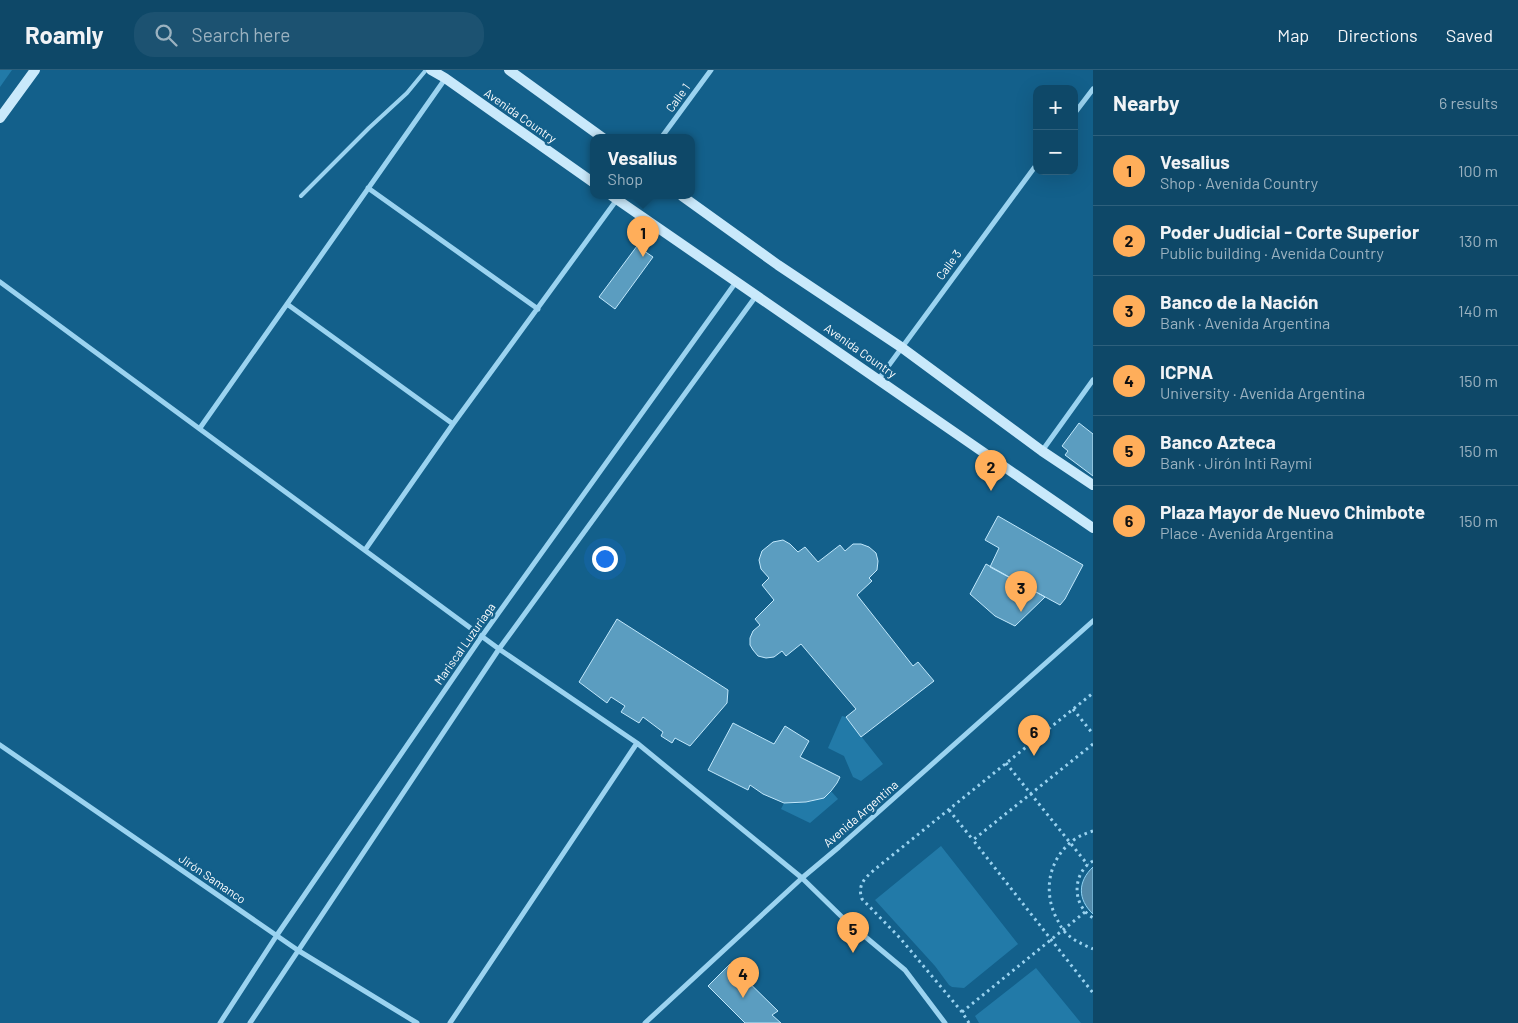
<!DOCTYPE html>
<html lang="en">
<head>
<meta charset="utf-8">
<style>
	:root { --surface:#0e4868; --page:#1c5271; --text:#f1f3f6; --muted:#9bb2c0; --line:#2e607c; --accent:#ffae5a }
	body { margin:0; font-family:Barlow,sans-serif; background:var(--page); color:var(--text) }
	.controls { position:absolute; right:15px; top:15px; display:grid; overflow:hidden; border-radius:10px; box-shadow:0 5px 20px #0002 }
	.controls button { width:45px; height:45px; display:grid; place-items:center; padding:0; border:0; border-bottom:1px solid var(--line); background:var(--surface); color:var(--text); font:25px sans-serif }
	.you { position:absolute; left:604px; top:488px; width:18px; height:18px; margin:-12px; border:4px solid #fff; border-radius:50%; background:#1a73e8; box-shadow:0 0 0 8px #1a73e833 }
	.badge { display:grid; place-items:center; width:32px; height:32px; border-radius:50%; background:var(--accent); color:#111; font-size:16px; font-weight:700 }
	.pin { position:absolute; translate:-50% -41px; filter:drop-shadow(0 1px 2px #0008) }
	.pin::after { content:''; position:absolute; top:26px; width:18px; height:15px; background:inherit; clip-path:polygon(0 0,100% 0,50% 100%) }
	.popup { position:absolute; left:590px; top:64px; width:105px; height:65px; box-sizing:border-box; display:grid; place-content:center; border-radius:10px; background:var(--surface); filter:drop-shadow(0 1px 4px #0005); font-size:16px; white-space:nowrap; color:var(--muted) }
	.popup b { font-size:19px; color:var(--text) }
	.popup::after { content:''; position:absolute; left:50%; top:100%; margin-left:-10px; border:10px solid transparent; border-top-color:var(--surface) }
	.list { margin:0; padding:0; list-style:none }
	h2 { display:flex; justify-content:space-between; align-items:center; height:65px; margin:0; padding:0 20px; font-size:21px }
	h2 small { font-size:16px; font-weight:400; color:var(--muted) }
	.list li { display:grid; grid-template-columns:32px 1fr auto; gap:15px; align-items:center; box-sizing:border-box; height:70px; padding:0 20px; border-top:1px solid var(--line) }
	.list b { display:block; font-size:19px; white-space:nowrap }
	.list p { margin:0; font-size:16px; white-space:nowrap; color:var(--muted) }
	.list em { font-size:16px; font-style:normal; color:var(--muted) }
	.icon { flex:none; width:28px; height:28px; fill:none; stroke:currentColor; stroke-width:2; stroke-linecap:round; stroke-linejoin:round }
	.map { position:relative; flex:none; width:1093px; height:953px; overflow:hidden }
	header { display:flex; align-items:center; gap:30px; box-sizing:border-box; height:70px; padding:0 25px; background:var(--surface); border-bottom:1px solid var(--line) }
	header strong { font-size:24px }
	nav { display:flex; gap:28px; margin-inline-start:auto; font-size:18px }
	.search { width:350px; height:45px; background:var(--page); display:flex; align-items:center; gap:12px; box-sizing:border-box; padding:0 18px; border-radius:20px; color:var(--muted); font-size:19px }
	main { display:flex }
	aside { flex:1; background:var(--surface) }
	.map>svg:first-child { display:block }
	.green { fill:#227aa8 }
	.water { fill:#5289a9; stroke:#8dd1f3 }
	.building { fill:#5b9dc0; stroke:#c1e8fc }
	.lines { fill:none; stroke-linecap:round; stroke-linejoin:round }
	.path { stroke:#9bd3f0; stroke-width:3; stroke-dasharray:2.5 4; stroke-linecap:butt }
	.lane { stroke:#9bd3f0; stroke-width:4 }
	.street { stroke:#9bd3f0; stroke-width:5 }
	.secondary { stroke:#c9e9fb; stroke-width:10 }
	.labels { text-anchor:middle; stroke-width:5; stroke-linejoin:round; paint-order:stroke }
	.street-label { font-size:12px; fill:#fff; stroke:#13608b }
</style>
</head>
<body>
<header>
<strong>Roamly</strong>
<div class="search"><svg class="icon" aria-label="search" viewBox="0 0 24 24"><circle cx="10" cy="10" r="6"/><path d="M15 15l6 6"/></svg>Search here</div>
<nav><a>Map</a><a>Directions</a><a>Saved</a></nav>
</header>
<main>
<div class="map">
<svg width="1093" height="953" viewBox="0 0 1093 953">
	<rect width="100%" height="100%" fill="#13608b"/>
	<path class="green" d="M 0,0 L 12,0 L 0,17 Z
		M 842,646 L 846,647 L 883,694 L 861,711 L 853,707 L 844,686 L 828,678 Z
		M 831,721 L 838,729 L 810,753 L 781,739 L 784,733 C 801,734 818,733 831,721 Z
		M 941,776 L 1018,874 L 964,918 L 952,917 L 949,915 L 935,896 L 875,830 Z
		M 1036,898 L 1081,953 L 979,953 L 975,946 Z"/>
	<path class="water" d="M 1093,797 L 1093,844 C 1077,829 1078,811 1093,797 Z"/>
	<path class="building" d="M 637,176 L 653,187 L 615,239 L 599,227 Z
		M 1079,353 L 1093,364 L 1093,406 L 1065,385 L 1068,381 L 1062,376 Z
		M 998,446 L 1083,495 L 1065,529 L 1060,535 L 990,497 L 999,478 L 985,470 Z
		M 783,470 L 790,474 L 798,482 L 805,477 L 818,492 L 840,475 L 845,481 L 853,474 L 861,474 L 869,477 L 876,483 L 878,491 L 877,500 L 869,508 L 872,511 L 857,525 L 913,596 L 918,592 L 934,611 L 861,667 L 846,647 L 856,639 L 801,574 L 786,586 L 782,581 L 774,587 L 766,588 L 758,586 L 753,580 L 750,575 L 750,568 L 753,561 L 760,555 L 755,549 L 774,530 L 762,515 L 769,508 L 761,499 L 759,490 L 762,481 L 773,472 Z
		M 986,494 L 1045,527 L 1015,556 L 995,546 L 970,524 Z
		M 617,549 L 728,620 L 727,633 L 690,676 L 675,668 L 672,673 L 661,666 L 663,662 L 643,647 L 639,653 L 621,642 L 625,636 L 611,627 L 607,633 L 579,612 Z
		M 733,653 L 774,674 L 785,656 L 809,671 L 800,687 L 840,707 L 837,713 L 831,721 L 824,728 L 806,732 L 784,733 L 763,724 L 750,715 L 748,720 L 708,700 Z
		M 730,894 L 778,941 L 772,945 L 781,953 L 745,953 L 708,916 Z"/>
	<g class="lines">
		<path class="path" d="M 1073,639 L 1093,664
			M 1093,674 L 973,770 L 1093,923
			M 1006,693 L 1088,795
			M 949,740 L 973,770
			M 1093,761 C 1087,763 1081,765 1075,769 C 1048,788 1042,823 1058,851 C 1060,854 1061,858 1064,861 C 1072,870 1082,874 1093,879
			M 1093,791 C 1076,800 1072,825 1084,840 C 1086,843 1090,846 1093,848
			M 962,942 L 1085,842
			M 969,953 L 962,942 L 900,868 L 862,829 C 857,815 865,808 874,800 L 1093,623"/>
		<path class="lane" d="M 301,126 L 369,58 L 407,23 L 426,0"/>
		<path class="street" d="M 1074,44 L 1093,19
			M 661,68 L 711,0
			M 368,118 L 538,239
			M 0,212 L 499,579 L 637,673 L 802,808 L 844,849 L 905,900 L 945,953
			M 287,234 L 453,354
			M 878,310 L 1037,94
			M 200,358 L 445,9
			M 1042,381 L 1093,310
			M 365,480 L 453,354 L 618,128
			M 0,675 L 299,881 L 417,953
			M 220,953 L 277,865 L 482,566 L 736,212
			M 250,953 L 499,579 L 756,226
			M 450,953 L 637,673
			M 645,953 L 802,808 L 839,777 L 1093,551"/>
		<path class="secondary" d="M 431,0 L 445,8 L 594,113
			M 509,0 L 603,68
			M 0,48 L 35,0
			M 612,126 L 1093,458
			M 682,126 L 778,195 L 901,277 L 1042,381 L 1093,415"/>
	</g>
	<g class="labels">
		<g class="street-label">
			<text transform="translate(678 28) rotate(-54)" y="4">Calle 1</text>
			<text transform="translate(520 46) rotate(35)" y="4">Avenida Country</text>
			<text transform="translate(949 195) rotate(-54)" y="4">Calle 3</text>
			<text transform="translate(860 281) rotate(35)" y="4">Avenida Country</text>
			<text transform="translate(465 574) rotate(-55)" y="4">Mariscal Luzuriaga</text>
			<text transform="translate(861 744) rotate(-41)" y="4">Avenida Argentina</text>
			<text transform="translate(212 809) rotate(34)" y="4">Jirón Samanco</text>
		</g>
	</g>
</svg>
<div class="controls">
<button>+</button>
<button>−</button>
</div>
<div class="you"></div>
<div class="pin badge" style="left:643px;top:187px">1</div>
<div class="popup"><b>Vesalius</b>Shop</div>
<div class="pin badge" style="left:991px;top:421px">2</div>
<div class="pin badge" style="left:1021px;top:542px">3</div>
<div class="pin badge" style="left:743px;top:928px">4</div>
<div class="pin badge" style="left:853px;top:883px">5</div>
<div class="pin badge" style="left:1034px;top:686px">6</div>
</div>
<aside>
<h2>Nearby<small>6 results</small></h2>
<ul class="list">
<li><span class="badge">1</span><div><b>Vesalius</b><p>Shop · Avenida Country</p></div><em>100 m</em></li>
<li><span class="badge">2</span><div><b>Poder Judicial - Corte Superior</b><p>Public building · Avenida Country</p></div><em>130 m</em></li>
<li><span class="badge">3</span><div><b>Banco de la Nación</b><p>Bank · Avenida Argentina</p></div><em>140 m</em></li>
<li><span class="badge">4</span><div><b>ICPNA</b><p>University · Avenida Argentina</p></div><em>150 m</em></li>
<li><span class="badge">5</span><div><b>Banco Azteca</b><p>Bank · Jirón Inti Raymi</p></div><em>150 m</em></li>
<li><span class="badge">6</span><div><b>Plaza Mayor de Nuevo Chimbote</b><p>Place · Avenida Argentina</p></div><em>150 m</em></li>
</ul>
</aside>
</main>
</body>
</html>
